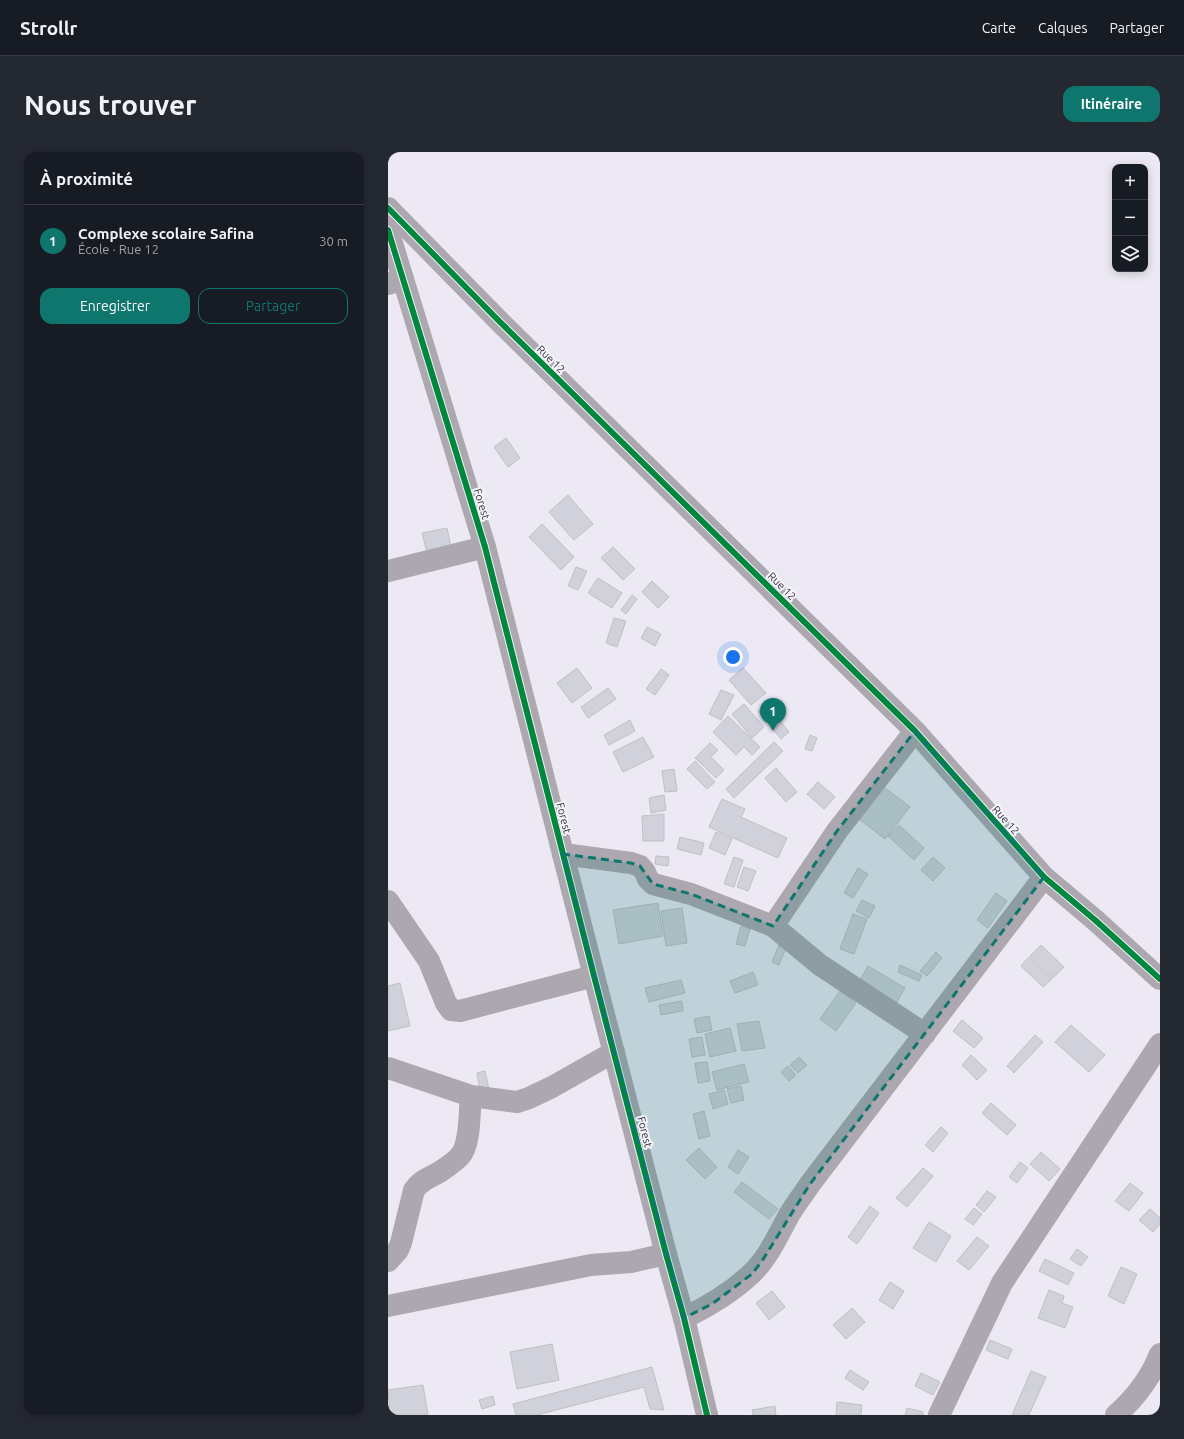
<!DOCTYPE html>
<html lang="fr">
<head>
<meta charset="utf-8">
<style>
	:root { --surface:#171b24; --page:#242831; --text:#f1f3f6; --muted:#9ea1a6; --line:#363941; --accent:#0f766e }
	body { margin:0; font-family:Ubuntu,sans-serif; background:var(--page); color:var(--text) }
	.controls { position:absolute; right:12px; top:12px; display:grid; overflow:hidden; border-radius:8px; box-shadow:0 2px 10px #0003 }
	.controls button { width:36px; height:36px; display:grid; place-items:center; padding:0; border:0; border-bottom:1px solid var(--line); background:var(--surface); color:var(--text); font:20px sans-serif }
	.you { position:absolute; left:345px; top:505px; width:14px; height:14px; margin:-10px; border:3px solid #fff; border-radius:50%; background:#1a73e8; box-shadow:0 0 0 6px #1a73e833 }
	.badge { display:grid; place-items:center; width:26px; height:26px; border-radius:50%; background:var(--accent); color:#fff; font-size:13px; font-weight:700 }
	.pin { position:absolute; translate:-50% -33px; filter:drop-shadow(0 1px 2px #0008) }
	.pin::after { content:''; position:absolute; top:21px; width:14px; height:12px; background:inherit; clip-path:polygon(0 0,100% 0,50% 100%) }
	.list { margin:0; padding:0; list-style:none }
	h2 { display:flex; justify-content:space-between; align-items:center; height:52px; margin:0; padding:0 16px; font-size:17px }
	h2 small { font-size:13px; font-weight:400; color:var(--muted) }
	.list li { display:grid; grid-template-columns:26px 1fr auto; gap:12px; align-items:center; box-sizing:border-box; height:72px; padding:0 16px; border-top:1px solid var(--line) }
	.list b { display:block; font-size:15px; white-space:nowrap }
	.list p { margin:0; font-size:13px; white-space:nowrap; color:var(--muted) }
	.list em { font-size:13px; font-style:normal; color:var(--muted) }
	.actions { display:flex; gap:8px; padding:12px 16px }
	.actions a { flex:1; padding:9px 0; border:1px solid var(--accent); border-radius:12px; text-align:center; font-size:14px; color:var(--accent) }
	.actions .main { background:var(--accent); color:#fff }
	.icon { flex:none; width:22px; height:22px; fill:none; stroke:currentColor; stroke-width:2; stroke-linecap:round; stroke-linejoin:round }
	.map { position:relative; flex:none; width:772px; height:1263px; overflow:hidden; border-radius:12px }
	header { display:flex; align-items:center; gap:24px; box-sizing:border-box; height:56px; padding:0 20px; background:var(--surface); border-bottom:1px solid var(--line) }
	header strong { font-size:19px }
	nav { display:flex; gap:22px; margin-inline-start:auto; font-size:14px }
	.intro { display:flex; align-items:center; justify-content:space-between; box-sizing:border-box; height:96px; padding:0 24px }
	h1 { margin:0; font-size:28px }
	.button { padding:10px 18px; border-radius:12px; background:var(--accent); color:#fff; font-size:14px; font-weight:700 }
	main { display:flex; gap:24px; padding:0 24px }
	aside { flex:1; background:var(--surface); border-radius:12px; box-shadow:0 2px 10px #0003 }
	.map>svg:first-child { display:block }
	.building { fill:#d0d1da; stroke:#bebfc7 }
	.lines { fill:none; stroke-linecap:round; stroke-linejoin:round }
	.street { stroke:#ada7b0; stroke-width:22 }
	.secondary { stroke:#ada7b0; stroke-width:22 }
	.cycleway-casing { stroke:#f5f3fc; stroke-width:8 }
	.cycleway { stroke:#00873e; stroke-width:6 }
	.marked { fill:#0f766e; fill-opacity:0.2; stroke:#0f766e; stroke-width:3; stroke-dasharray:8 5; stroke-linejoin:round }
	.labels { text-anchor:middle; stroke-width:4; stroke-linejoin:round; paint-order:stroke }
	.street-label { font-size:11px; fill:#35333b; stroke:#f5f3fc }
</style>
</head>
<body>
<header>
<strong>Strollr</strong>
<nav><a>Carte</a><a>Calques</a><a>Partager</a></nav>
</header>
<div class="intro"><h1>Nous trouver</h1><a class="button">Itinéraire</a></div>
<main>
<aside>
<h2>À proximité<small></small></h2>
<ul class="list">
<li><span class="badge">1</span><div><b>Complexe scolaire Safina</b><p>École · Rue 12</p></div><em>30 m</em></li>
</ul>
<div class="actions"><a class="main">Enregistrer</a><a>Partager</a></div>
</aside>
<div class="map">
<svg width="772" height="1263" viewBox="0 0 772 1263">
	<rect width="100%" height="100%" fill="#ece9f4"/>
	<path class="building" d="M 118,286 L 132,306 L 120,315 L 106,295 Z
		M 180,343 L 205,372 L 186,388 L 161,360 Z
		M 154,372 L 186,405 L 173,418 L 141,385 Z
		M 59,376 L 64,400 L 40,405 L 34,381 Z
		M 225,395 L 247,417 L 235,428 L 213,406 Z
		M 188,415 L 199,419 L 190,438 L 180,434 Z
		M 210,426 L 234,441 L 224,456 L 200,441 Z
		M 264,429 L 281,445 L 270,456 L 254,440 Z
		M 244,443 L 249,447 L 238,462 L 233,458 Z
		M 226,466 L 238,469 L 229,495 L 218,491 Z
		M 259,475 L 273,482 L 267,494 L 253,486 Z
		M 189,516 L 204,536 L 184,551 L 169,531 Z
		M 355,516 L 378,541 L 363,553 L 341,528 Z
		M 273,517 L 281,523 L 267,543 L 258,537 Z
		M 220,536 L 228,547 L 200,566 L 193,555 Z
		M 333,538 L 346,543 L 333,568 L 321,562 Z
		M 356,552 L 376,575 L 364,586 L 344,562 Z
		M 378,552 L 401,580 L 393,587 L 370,559 Z
		M 340,564 L 372,595 L 364,603 L 356,595 L 348,603 L 325,580 Z
		M 242,568 L 247,579 L 221,593 L 216,583 Z
		M 422,583 L 429,586 L 424,599 L 417,597 Z
		M 255,585 L 266,605 L 235,620 L 225,600 Z
		M 386,590 L 395,599 L 346,646 L 338,637 Z
		M 322,591 L 330,598 L 323,605 L 336,618 L 328,626 L 307,606 Z
		M 307,609 L 327,630 L 319,637 L 299,617 Z
		M 388,616 L 409,640 L 398,650 L 377,626 Z
		M 286,617 L 289,639 L 277,640 L 274,619 Z
		M 430,630 L 447,645 L 436,657 L 419,642 Z
		M 492,632 L 522,655 L 497,687 L 467,664 Z
		M 276,643 L 278,658 L 263,661 L 261,646 Z
		M 334,647 L 357,657 L 353,665 L 399,686 L 390,706 L 321,675 Z
		M 276,662 L 276,689 L 255,689 L 254,664 Z
		M 511,673 L 536,696 L 526,708 L 500,684 Z
		M 328,680 L 344,687 L 337,703 L 321,696 Z
		M 292,685 L 316,691 L 313,703 L 289,697 Z
		M 268,704 L 281,705 L 280,714 L 267,712 Z
		M 346,705 L 355,708 L 346,735 L 336,732 Z
		M 545,705 L 557,716 L 545,729 L 533,718 Z
		M 356,715 L 368,719 L 360,739 L 349,735 Z
		M 470,716 L 480,722 L 465,746 L 456,741 Z
		M 608,741 L 619,749 L 600,776 L 589,768 Z
		M 474,748 L 487,754 L 481,766 L 468,759 Z
		M 270,751 L 275,784 L 231,792 L 225,758 Z
		M 294,756 L 299,791 L 278,794 L 273,759 Z
		M 465,762 L 479,767 L 466,802 L 452,797 Z
		M 353,774 L 362,777 L 357,794 L 348,792 Z
		M 391,793 L 398,796 L 391,813 L 384,810 Z
		M 653,793 L 676,815 L 665,826 L 642,804 Z
		M 548,800 L 554,806 L 539,824 L 532,819 Z
		M 641,805 L 664,827 L 655,835 L 633,814 Z
		M 512,813 L 534,823 L 531,829 L 510,820 Z
		M 480,814 L 517,836 L 506,855 L 469,833 Z
		M 365,820 L 370,833 L 347,841 L 342,829 Z
		M 293,828 L 297,841 L 261,850 L 257,836 Z
		M 12,831 L 22,874 L 0,879 L 0,834 Z
		M 452,839 L 468,851 L 448,879 L 432,867 Z
		M 294,849 L 295,859 L 273,863 L 271,853 Z
		M 321,864 L 324,878 L 309,881 L 306,867 Z
		M 574,868 L 595,886 L 586,896 L 565,879 Z
		M 371,869 L 377,896 L 354,899 L 349,872 Z
		M 683,873 L 717,903 L 701,920 L 667,890 Z
		M 342,876 L 348,899 L 322,905 L 317,882 Z
		M 647,883 L 655,890 L 626,921 L 619,914 Z
		M 314,885 L 317,903 L 304,905 L 301,887 Z
		M 583,903 L 599,918 L 589,928 L 574,913 Z
		M 411,905 L 419,913 L 410,921 L 402,913 Z
		M 319,910 L 322,929 L 310,931 L 307,911 Z
		M 356,912 L 361,930 L 329,938 L 324,920 Z
		M 400,914 L 408,923 L 401,929 L 393,920 Z
		M 97,919 L 102,942 L 93,943 L 89,921 Z
		M 353,934 L 356,948 L 343,951 L 339,937 Z
		M 336,938 L 340,952 L 325,957 L 321,942 Z
		M 603,951 L 628,973 L 619,983 L 594,961 Z
		M 316,959 L 322,984 L 311,987 L 305,962 Z
		M 553,975 L 560,981 L 545,1000 L 537,993 Z
		M 311,996 L 329,1015 L 317,1027 L 298,1008 Z
		M 350,998 L 361,1005 L 350,1022 L 340,1015 Z
		M 653,1000 L 672,1017 L 661,1029 L 642,1012 Z
		M 632,1010 L 640,1016 L 629,1031 L 621,1025 Z
		M 535,1016 L 545,1024 L 519,1055 L 508,1046 Z
		M 354,1030 L 390,1057 L 381,1067 L 346,1040 Z
		M 742,1031 L 755,1041 L 741,1059 L 727,1049 Z
		M 599,1039 L 608,1045 L 596,1060 L 588,1053 Z
		M 482,1054 L 491,1061 L 469,1092 L 460,1085 Z
		M 586,1056 L 594,1062 L 585,1073 L 577,1067 Z
		M 762,1057 L 772,1066 L 772,1072 L 765,1080 L 751,1068 Z
		M 541,1070 L 563,1084 L 548,1110 L 525,1096 Z
		M 589,1085 L 601,1094 L 581,1118 L 569,1109 Z
		M 689,1097 L 700,1105 L 693,1114 L 682,1107 Z
		M 657,1107 L 686,1121 L 680,1133 L 651,1119 Z
		M 733,1115 L 749,1122 L 736,1152 L 720,1144 Z
		M 502,1130 L 516,1139 L 505,1157 L 491,1148 Z
		M 661,1138 L 676,1144 L 674,1151 L 685,1155 L 677,1176 L 650,1166 Z
		M 384,1139 L 397,1155 L 381,1168 L 368,1151 Z
		M 464,1156 L 477,1170 L 458,1187 L 445,1173 Z
		M 602,1188 L 624,1197 L 620,1207 L 598,1198 Z
		M 164,1192 L 171,1228 L 129,1237 L 122,1200 Z
		M 264,1215 L 276,1258 L 262,1257 L 256,1235 L 149,1263 L 128,1263 L 125,1252 Z
		M 462,1218 L 481,1230 L 475,1238 L 457,1226 Z
		M 643,1219 L 658,1225 L 641,1263 L 624,1263 Z
		M 533,1221 L 552,1230 L 545,1243 L 527,1234 Z
		M 35,1233 L 40,1263 L 2,1263 L 0,1238 Z
		M 105,1244 L 107,1253 L 94,1257 L 91,1248 Z
		M 449,1250 L 474,1253 L 473,1263 L 448,1263 Z
		M 387,1254 L 388,1263 L 365,1263 L 364,1258 Z
		M 519,1256 L 535,1260 L 535,1263 L 517,1263 Z"/>
	<g class="lines">
		<path class="street" d="M 0,56 L 110,168 L 527,579 L 656,725 L 707,768 L 772,827
			M 0,132 L 15,127
			M 0,419 L 97,395
			M 175,702 L 243,711 L 252,714 L 257,720 L 260,727 L 265,732 L 303,742 L 385,774 L 432,813 L 537,882
			M 0,749 L 41,809 L 58,851 L 63,858 L 72,859 L 206,824
			M 385,774 L 449,679 L 527,579
			M 0,916 L 83,944 L 129,950 L 141,946 L 164,935 L 226,900
			M 0,1109 L 10,1098 L 13,1091 L 26,1038 C 34,1027 42,1026 53,1019 C 59,1015 68,1009 72,1004 C 83,992 81,959 83,944
			M 0,1154 L 203,1113 L 243,1110 L 278,1102
			M 296,1166 C 321,1154 343,1141 363,1122 C 380,1106 389,1085 400,1065 C 406,1054 415,1043 422,1032 L 656,725
			M 551,1263 L 614,1131 L 772,892
			M 728,1263 C 746,1247 763,1225 772,1202"/>
		<path class="secondary" d="M 0,78 L 97,395 L 206,824 L 278,1102 L 296,1166 L 319,1263"/>
		<defs>
			<path id="cycleway" d="M 0,56 L 110,168 L 527,579 L 656,725 L 707,768 L 772,827
				M 0,78 L 97,395 L 206,824 L 278,1102 L 296,1166 L 319,1263"/>
		</defs>
		<use href="#cycleway" class="cycleway-casing"/>
		<use href="#cycleway" class="cycleway"/>
	</g>
	<path class="marked" d="M 527,579 L 656,725 L 422,1032 L 374,1109 L 364,1122 L 324,1152 L 296,1166 L 175,702 L 243,711 L 252,714 L 265,732 L 303,742 L 385,774 L 449,679 Z"/>
	<g class="labels">
		<g class="street-label">
			<text transform="translate(163 207) rotate(44)" y="4">Rue 12</text>
			<text transform="translate(94 352) rotate(73)" y="4">Forest</text>
			<text transform="translate(394 434) rotate(45)" y="4">Rue 12</text>
			<text transform="translate(176 666) rotate(76)" y="4">Forest</text>
			<text transform="translate(618 668) rotate(48)" y="4">Rue 12</text>
			<text transform="translate(257 980) rotate(76)" y="4">Forest</text>
		</g>
	</g>
</svg>
<div class="controls">
<button>+</button>
<button>−</button>
<button><svg class="icon" aria-label="layers" viewBox="0 0 24 24"><path d="M12 4l9 5-9 5-9-5zM3 14l9 5 9-5"/></svg></button>
</div>
<div class="you"></div>
<div class="pin badge" style="left:385px;top:579px">1</div>
</div>
</main>
</body>
</html>
